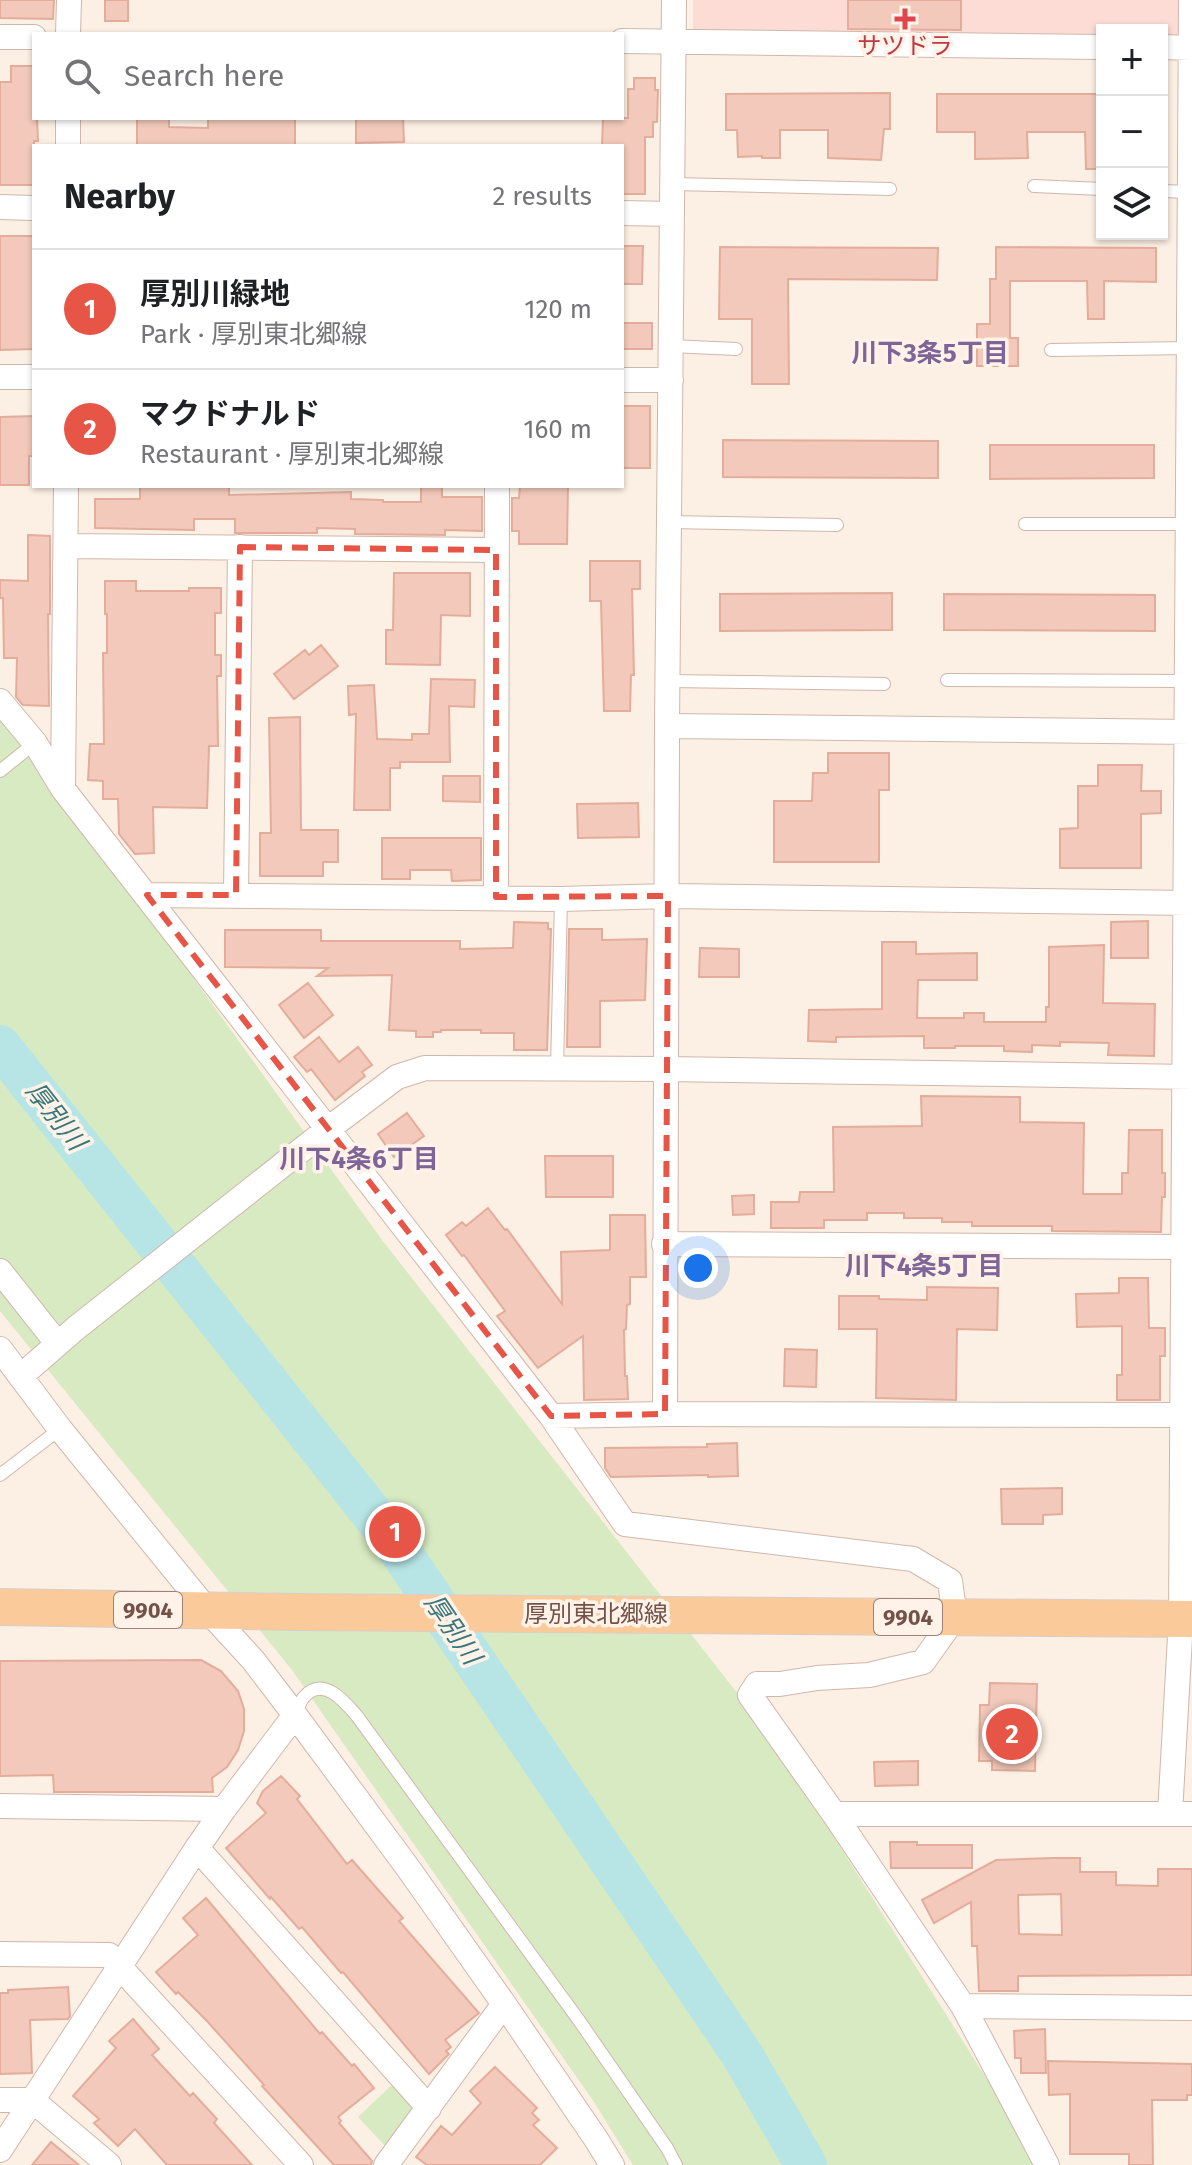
<!DOCTYPE html>
<html lang="en">
<head>
<meta charset="utf-8">
<style>
	:root { --surface:#fff; --page:#f2f2f2; --text:#202124; --muted:#757577; --line:#e0e0e0; --accent:#e75547 }
	body { margin:0; font-family:"Fira Sans","Noto Sans JP",sans-serif; background:var(--page); color:var(--text) }
	.controls { position:absolute; right:24px; top:24px; display:grid; overflow:hidden; border-radius:0px; box-shadow:0 2px 6px #0004 }
	.controls button { width:72px; height:72px; display:grid; place-items:center; padding:0; border:0; border-bottom:2px solid var(--line); background:var(--surface); color:var(--text); font:40px sans-serif }
	.you { position:absolute; left:698px; top:1268px; width:28px; height:28px; margin:-20px; border:6px solid #fff; border-radius:50%; background:#1a73e8; box-shadow:0 0 0 12px #1a73e833 }
	.badge { display:grid; place-items:center; width:52px; height:52px; border-radius:50%; background:var(--accent); color:#fff; font-size:26px; font-weight:700 }
	.pin { position:absolute; translate:-50% -50%; border:4px solid #fff; box-shadow:0 2px 8px #0006 }
	.list { margin:0; padding:0; list-style:none }
	h2 { display:flex; justify-content:space-between; align-items:center; height:104px; margin:0; padding:0 32px; font-size:34px }
	h2 small { font-size:26px; font-weight:400; color:var(--muted) }
	.list li { display:grid; grid-template-columns:52px 1fr auto; gap:24px; align-items:center; box-sizing:border-box; height:120px; padding:0 32px; border-top:2px solid var(--line) }
	.list b { display:block; font-size:30px; white-space:nowrap }
	.list p { margin:0; font-size:26px; white-space:nowrap; color:var(--muted) }
	.list em { font-size:26px; font-style:normal; color:var(--muted) }
	.icon { flex:none; width:44px; height:44px; fill:none; stroke:currentColor; stroke-width:2; stroke-linecap:round; stroke-linejoin:round }
	.map { position:relative; flex:none; width:1192px; height:2165px; overflow:hidden }
	.search { position:absolute; background:var(--surface); box-shadow:0 2px 6px #0004; left:32px; top:32px; width:592px; height:88px; display:flex; align-items:center; gap:20px; box-sizing:border-box; padding:0 28px; border-radius:0px; color:var(--muted); font-size:30px }
	.panel { position:absolute; background:var(--surface); box-shadow:0 2px 6px #0004; left:32px; top:144px; width:592px; height:344px; border-radius:0px }
	.map>svg:first-child { display:block }
	.commercial { fill:#fddcd6 }
	.green { fill:#d7eac1 }
	.lines { fill:none; stroke-linecap:round; stroke-linejoin:round }
	.river { stroke:#b7e5e6; stroke-width:42 }
	.building { fill:#f2c9ba; stroke:#e4ad9b; stroke-width:2; fill-rule:evenodd }
	.service-casing { stroke:#d0b7ac; stroke-width:14 }
	.minor-casing { stroke:#d0b7ac; stroke-width:26 }
	.primary-casing { stroke:#d8cfcc; stroke-width:38 }
	.service { stroke:#fff; stroke-width:12 }
	.minor { stroke:#fff; stroke-width:24 }
	.primary { stroke:#fbca9b; stroke-width:36 }
	.marked { fill:none; stroke:#e75547; stroke-width:6; stroke-dasharray:16 10; stroke-linejoin:round }
	.health-dot { fill:#e0444e; stroke:#fff3e9; stroke-width:3 }
	.labels { text-anchor:middle; stroke-width:7; stroke-linejoin:round; paint-order:stroke }
	.shield { fill:#fff3e9; stroke:#9e8279; stroke-width:2 }
	.shield-label { font-size:22px; font-weight:bold; fill:#745249 }
	.health-label { font-size:24px; fill:#be3a42; stroke:#fff3e9 }
	.street-label { font-size:24px; fill:#745249; stroke:#fff3e9 }
	.neighbourhood-label { font-size:26px; font-weight:bold; fill:#7f6498; stroke:#fff3e9 }
	.water-label { font-size:26px; font-style:italic; fill:#3c787a; stroke:#fff3e9 }
</style>
</head>
<body>
<div class="map">
<svg width="1192" height="2165" viewBox="0 0 1192 2165">
	<rect width="100%" height="100%" fill="#fcefe3"/>
	<path class="commercial" d="M 693,0 L 1182,0 L 1181,37 L 1162,37 L 1162,30 L 1102,30 L 1102,37 L 693,33 Z"/>
	<path class="green" d="M 0,716 L 43,769 L 382,1240 L 767,1731 L 1041,2165 L 633,2165 L 594,2102 L 292,1670 L 0,1311 Z
		M 394,2083 L 415,2104 L 389,2150 L 358,2117 Z"/>
	<g class="lines">
		<path class="river" d="M 0,1046 L 389,1535 L 741,2053 L 806,2165"/>
	</g>
	<path class="building" d="M 0,0 L 54,0 L 53,19 L 0,18 Z
		M 105,0 L 128,0 L 128,21 L 105,21 Z
		M 848,0 L 961,0 L 961,30 L 848,29 Z
		M 11,66 L 34,66 L 34,118 L 37,118 L 38,141 L 34,141 L 34,185 L 0,185 L 0,82 L 11,82 Z
		M 634,78 L 655,78 L 655,90 L 658,90 L 657,122 L 653,122 L 653,137 L 645,137 L 645,194 L 622,194 L 622,146 L 602,146 L 603,118 L 628,118 L 628,89 L 634,89 Z
		M 890,93 L 890,129 L 884,129 L 881,160 L 828,158 L 828,130 L 780,130 L 780,158 L 762,158 L 762,156 L 738,157 L 737,130 L 726,130 L 726,94 Z
		M 937,94 L 1102,94 L 1102,169 L 1086,169 L 1085,132 L 1027,132 L 1028,158 L 975,159 L 975,132 L 937,132 Z
		M 137,118 L 169,118 L 169,127 L 208,128 L 208,118 L 295,118 L 295,146 L 137,146 Z
		M 356,118 L 403,118 L 404,142 L 356,143 Z
		M 0,236 L 34,236 L 34,349 L 0,350 Z
		M 622,246 L 643,246 L 642,284 L 622,284 Z
		M 720,247 L 938,248 L 937,280 L 788,279 L 789,384 L 752,384 L 752,319 L 719,319 Z
		M 996,247 L 1156,248 L 1156,282 L 1104,281 L 1104,319 L 1088,319 L 1087,281 L 1010,281 L 1010,338 L 1018,338 L 1018,366 L 977,366 L 977,324 L 990,324 L 990,279 L 996,279 Z
		M 622,323 L 652,323 L 652,349 L 622,349 Z
		M 622,406 L 650,406 L 650,468 L 622,468 Z
		M 34,416 L 34,456 L 29,456 L 29,485 L 0,485 L 0,417 Z
		M 723,440 L 938,441 L 938,478 L 723,477 Z
		M 990,445 L 1154,445 L 1154,478 L 990,479 Z
		M 140,486 L 229,487 L 229,495 L 351,492 L 351,499 L 383,500 L 383,502 L 421,502 L 421,486 L 442,486 L 442,497 L 482,497 L 482,531 L 445,530 L 445,535 L 355,534 L 355,529 L 317,528 L 317,533 L 235,533 L 235,519 L 194,519 L 194,530 L 95,528 L 95,499 L 140,499 Z
		M 520,486 L 568,486 L 567,544 L 519,544 L 519,531 L 512,531 L 512,498 L 519,498 Z
		M 28,535 L 50,536 L 50,614 L 48,614 L 49,706 L 23,705 L 16,697 L 17,658 L 4,658 L 3,598 L 0,598 L 0,580 L 28,581 Z
		M 590,561 L 640,561 L 640,589 L 632,589 L 634,675 L 631,675 L 630,711 L 604,711 L 601,601 L 590,601 Z
		M 394,573 L 470,573 L 470,616 L 441,615 L 440,665 L 386,664 L 386,630 L 393,630 Z
		M 105,581 L 136,581 L 136,591 L 189,591 L 189,588 L 221,588 L 221,613 L 215,613 L 215,655 L 221,655 L 221,676 L 217,676 L 218,746 L 209,746 L 207,808 L 153,807 L 154,853 L 135,854 L 119,834 L 118,799 L 103,799 L 103,781 L 88,780 L 90,744 L 104,744 L 103,653 L 107,653 L 107,614 L 105,614 Z
		M 892,593 L 892,630 L 720,631 L 720,594 Z
		M 944,594 L 1155,595 L 1155,631 L 944,630 Z
		M 321,645 L 338,666 L 294,699 L 274,674 L 305,650 L 309,655 Z
		M 431,679 L 475,680 L 474,707 L 449,706 L 450,762 L 400,762 L 400,768 L 390,768 L 390,810 L 354,810 L 356,714 L 349,715 L 348,686 L 374,685 L 377,739 L 412,740 L 412,734 L 429,734 Z
		M 300,717 L 301,830 L 338,830 L 338,862 L 323,862 L 323,876 L 260,876 L 260,833 L 271,833 L 269,718 Z
		M 828,753 L 889,753 L 889,790 L 879,790 L 879,862 L 774,862 L 774,801 L 812,801 L 813,773 L 828,773 Z
		M 1098,765 L 1142,765 L 1141,791 L 1161,791 L 1161,813 L 1141,814 L 1141,868 L 1060,868 L 1060,829 L 1078,828 L 1078,786 L 1098,786 Z
		M 443,776 L 480,776 L 480,802 L 443,801 Z
		M 638,803 L 639,837 L 578,838 L 577,804 Z
		M 382,838 L 481,838 L 481,880 L 452,881 L 451,870 L 410,870 L 410,879 L 382,879 Z
		M 1148,921 L 1148,958 L 1111,958 L 1111,922 Z
		M 514,922 L 548,923 L 548,929 L 551,929 L 547,1050 L 514,1050 L 514,1033 L 481,1033 L 481,1030 L 441,1030 L 441,1032 L 433,1032 L 433,1037 L 416,1037 L 416,1031 L 389,1030 L 392,975 L 317,976 L 328,968 L 225,967 L 225,930 L 321,930 L 321,941 L 460,941 L 460,949 L 513,948 Z
		M 569,929 L 602,929 L 602,940 L 647,939 L 645,1000 L 600,1001 L 600,1047 L 567,1047 Z
		M 882,942 L 916,942 L 916,954 L 977,953 L 977,980 L 918,980 L 917,1018 L 964,1018 L 964,1013 L 984,1013 L 984,1022 L 1046,1022 L 1046,1007 L 1049,1007 L 1049,947 L 1104,945 L 1103,1003 L 1155,1004 L 1154,1056 L 1108,1055 L 1109,1043 L 1060,1042 L 1060,1046 L 1032,1045 L 1032,1052 L 1004,1051 L 1004,1046 L 955,1046 L 955,1048 L 924,1048 L 924,1036 L 836,1037 L 836,1042 L 808,1041 L 809,1010 L 882,1009 Z
		M 700,948 L 739,949 L 739,977 L 699,977 Z
		M 308,983 L 333,1015 L 304,1038 L 279,1005 Z
		M 319,1037 L 339,1062 L 358,1047 L 372,1065 L 362,1072 L 365,1076 L 335,1100 L 311,1069 L 307,1072 L 294,1057 Z
		M 921,1096 L 1020,1097 L 1020,1122 L 1084,1123 L 1083,1194 L 1122,1194 L 1122,1173 L 1128,1173 L 1129,1130 L 1162,1130 L 1162,1173 L 1165,1173 L 1165,1197 L 1162,1197 L 1161,1232 L 1052,1231 L 1052,1226 L 972,1226 L 972,1222 L 942,1222 L 942,1218 L 904,1218 L 904,1213 L 867,1213 L 867,1220 L 824,1220 L 824,1228 L 771,1228 L 771,1202 L 799,1202 L 800,1192 L 834,1192 L 833,1127 L 922,1126 Z
		M 407,1113 L 424,1136 L 394,1157 L 378,1134 Z
		M 545,1156 L 613,1156 L 613,1197 L 546,1197 Z
		M 754,1195 L 754,1214 L 733,1215 L 732,1196 Z
		M 488,1208 L 505,1230 L 507,1229 L 562,1304 L 561,1252 L 610,1250 L 610,1215 L 645,1215 L 646,1277 L 630,1277 L 630,1304 L 627,1305 L 626,1329 L 624,1330 L 625,1376 L 627,1376 L 628,1399 L 584,1400 L 583,1336 L 538,1368 L 497,1316 L 505,1311 L 464,1255 L 462,1256 L 446,1235 L 462,1222 L 466,1226 Z
		M 1119,1278 L 1148,1278 L 1149,1328 L 1165,1328 L 1165,1356 L 1160,1356 L 1160,1400 L 1117,1400 L 1117,1375 L 1122,1375 L 1122,1326 L 1077,1327 L 1076,1294 L 1119,1293 Z
		M 927,1287 L 998,1288 L 997,1330 L 957,1329 L 956,1400 L 876,1398 L 877,1329 L 839,1329 L 839,1296 L 879,1296 L 879,1299 L 927,1300 Z
		M 785,1349 L 817,1350 L 816,1387 L 784,1386 Z
		M 737,1443 L 738,1476 L 708,1477 L 708,1475 L 611,1477 L 605,1468 L 605,1448 L 707,1447 L 707,1444 Z
		M 1062,1488 L 1062,1514 L 1043,1515 L 1043,1524 L 1002,1524 L 1001,1489 Z
		M 201,1660 L 221,1671 L 238,1691 L 244,1709 L 244,1731 L 238,1750 L 227,1767 L 212,1778 L 213,1792 L 54,1792 L 53,1775 L 0,1776 L 0,1661 Z
		M 990,1683 L 1037,1684 L 1035,1771 L 992,1770 L 992,1761 L 979,1761 L 980,1705 L 989,1705 Z
		M 918,1761 L 918,1785 L 875,1786 L 874,1762 Z
		M 281,1776 L 300,1796 L 297,1799 L 347,1864 L 352,1860 L 403,1918 L 399,1921 L 479,2013 L 445,2040 L 451,2047 L 446,2051 L 449,2054 L 429,2074 L 343,1972 L 341,1973 L 302,1927 L 299,1929 L 271,1897 L 270,1899 L 226,1848 L 266,1813 L 257,1803 L 263,1791 Z
		M 890,1842 L 917,1842 L 917,1845 L 972,1845 L 972,1868 L 891,1868 Z
		M 1053,1858 L 1080,1858 L 1080,1872 L 1116,1872 L 1116,1885 L 1158,1886 L 1158,1869 L 1192,1869 L 1192,1975 L 1018,1976 L 1018,1991 L 979,1991 L 977,1946 L 972,1946 L 971,1902 L 934,1923 L 922,1900 L 996,1860 ZM 1061,1894 L 1062,1935 L 1019,1934 L 1018,1895 Z
		M 206,1898 L 320,2034 L 322,2032 L 352,2066 L 354,2064 L 374,2088 L 338,2117 L 341,2121 L 339,2123 L 372,2161 L 371,2165 L 334,2165 L 262,2086 L 264,2085 L 207,2021 L 178,1992 L 176,1994 L 156,1972 L 198,1935 L 183,1918 Z
		M 68,1987 L 70,2016 L 68,2019 L 30,2020 L 32,2073 L 0,2074 L 0,1993 L 8,1993 L 8,1990 Z
		M 133,2019 L 159,2049 L 152,2055 L 190,2096 L 193,2093 L 217,2119 L 214,2123 L 252,2165 L 167,2165 L 135,2129 L 118,2146 L 94,2123 L 99,2119 L 73,2096 L 116,2048 L 109,2041 Z
		M 1045,2029 L 1046,2073 L 1021,2073 L 1021,2058 L 1015,2058 L 1014,2031 Z
		M 1048,2061 L 1192,2064 L 1192,2095 L 1187,2095 L 1187,2100 L 1152,2100 L 1153,2165 L 1129,2165 L 1129,2154 L 1070,2154 L 1070,2094 L 1049,2095 Z
		M 495,2067 L 537,2108 L 532,2113 L 539,2120 L 533,2125 L 557,2148 L 540,2165 L 427,2165 L 416,2157 L 441,2126 L 452,2135 L 481,2103 L 470,2091 Z
		M 51,2142 L 79,2165 L 32,2165 Z"/>
	<g class="lines">
		<defs>
			<path id="service" d="M 673,184 L 890,189
				M 1034,186 L 1102,189
				M 1162,191 L 1190,192
				M 671,346 L 736,349
				M 1051,350 L 1189,348
				M 669,522 L 837,525
				M 1025,524 L 1188,524
				M 947,680 L 1187,681
				M 668,681 L 884,684
				M 0,771 L 35,743
				M 557,1069 L 561,899
				M 0,1475 L 60,1429
				M 295,1715 C 298,1710 300,1701 304,1697 C 323,1675 345,1702 357,1716 L 578,2019 L 667,2148 L 676,2165"/>
			<path id="minor" d="M 68,34 L 69,0
				M 0,37 L 34,37
				M 622,41 L 1102,47
				M 1162,47 L 1191,48
				M 68,146 L 68,118
				M 0,207 L 34,208
				M 622,213 L 672,214
				M 0,377 L 34,377
				M 622,380 L 671,380
				M 66,546 L 496,550
				M 0,701 L 35,743 L 63,789 L 551,1416 L 625,1524 L 913,1559 L 950,1581 L 955,1617 L 923,1662 L 869,1675 L 817,1678 L 780,1684 L 757,1684 L 750,1695 L 834,1814 L 963,2006 L 1047,2165
				M 667,726 L 1192,732
				M 63,788 L 66,486
				M 147,895 L 561,899 L 668,896 L 1192,903
				M 236,895 L 240,547
				M 496,897 L 497,486
				M 664,1244 L 1183,1247
				M 0,1271 L 57,1343
				M 0,1349 L 60,1429 L 208,1611 L 253,1660 L 295,1715 L 408,1868 L 504,2004 L 596,2139 L 612,2165
				M 21,1376 L 76,1328 L 328,1129 L 397,1077 L 425,1068 L 666,1069 L 1192,1077
				M 665,1414 L 667,726 L 674,0
				M 551,1416 L 665,1414 L 1192,1415
				M 0,1806 L 224,1809
				M 834,1814 L 1192,1814
				M 1170,1814 L 1181,1619 L 1191,0
				M 197,1848 L 429,2108
				M 0,1954 L 109,1955 L 301,2165
				M 963,2006 L 1192,2008
				M 0,2100 L 32,2100 L 109,2165
				M 0,2150 L 197,1848 L 224,1809 L 295,1715
				M 386,2165 L 504,2004"/>
			<path id="primary" d="M 0,1607 L 296,1612 L 1192,1619"/>
		</defs>
		<use href="#service" class="service-casing"/>
		<use href="#minor" class="minor-casing"/>
		<use href="#primary" class="primary-casing"/>
		<use href="#service" class="service"/>
		<use href="#minor" class="minor"/>
		<use href="#primary" class="primary"/>
	</g>
	<path class="marked" d="M 240,547 L 496,550 L 496,897 L 668,896 L 665,1414 L 551,1416 L 147,895 L 236,895 Z"/>
	<path class="health-dot" d="M901 7h8v8h8v8h-8v8h-8v-8h-8v-8h8z"/>
	<g class="labels">
		<g class="shield">
			<rect x="114" y="1592" width="68" height="36" rx="6"/>
			<rect x="874" y="1599" width="68" height="36" rx="6"/>
		</g>
		<g class="shield-label">
			<text x="148" y="1618">9904</text>
			<text x="908" y="1625">9904</text>
		</g>
		<g class="health-label">
			<text x="905" y="54">サツドラ</text>
		</g>
		<g class="street-label">
			<text x="596" y="1622">厚別東北郷線</text>
		</g>
		<g class="neighbourhood-label">
			<text x="930" y="362">川下3条5丁目</text>
			<text x="359" y="1168">川下4条6丁目</text>
			<text x="924" y="1275">川下4条5丁目</text>
		</g>
		<g class="water-label">
			<text transform="translate(56 1116) rotate(52)" y="9">厚別川</text>
			<text transform="translate(453 1629) rotate(56)" y="9">厚別川</text>
		</g>
	</g>
</svg>
<div class="controls">
<button>+</button>
<button>−</button>
<button><svg class="icon" aria-label="layers" viewBox="0 0 24 24"><path d="M12 4l9 5-9 5-9-5zM3 14l9 5 9-5"/></svg></button>
</div>
<div class="you"></div>
<div class="pin badge" style="left:395px;top:1532px">1</div>
<div class="pin badge" style="left:1012px;top:1734px">2</div>
<div class="search"><svg class="icon" aria-label="search" viewBox="0 0 24 24"><circle cx="10" cy="10" r="6"/><path d="M15 15l6 6"/></svg>Search here</div>
<section class="panel">
<h2>Nearby<small>2 results</small></h2>
<ul class="list">
<li><span class="badge">1</span><div><b>厚別川緑地</b><p>Park · 厚別東北郷線</p></div><em>120 m</em></li>
<li><span class="badge">2</span><div><b>マクドナルド</b><p>Restaurant · 厚別東北郷線</p></div><em>160 m</em></li>
</ul>
</section>
</div>
</body>
</html>
